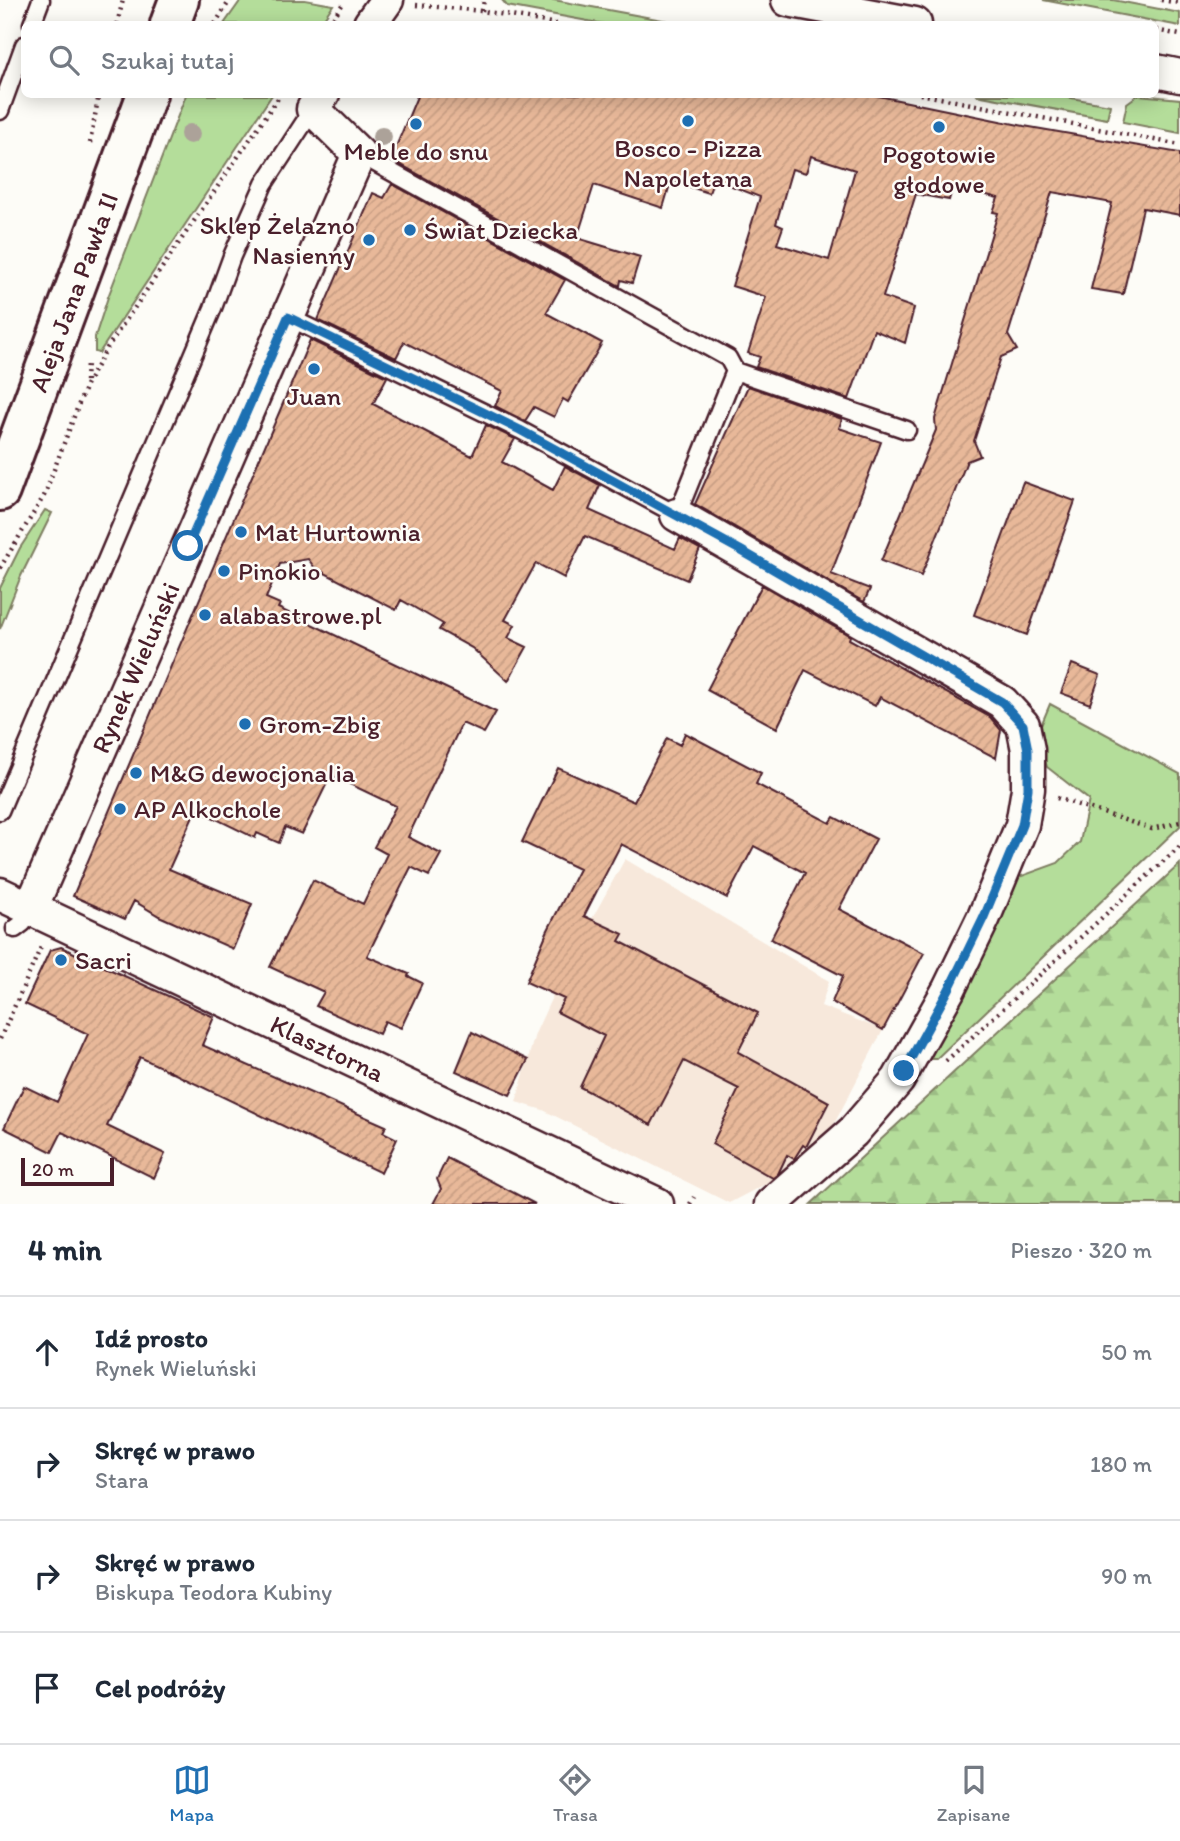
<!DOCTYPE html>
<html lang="pl">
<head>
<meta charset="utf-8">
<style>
	:root { --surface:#fff; --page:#f2f2f3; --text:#1f2937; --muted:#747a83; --line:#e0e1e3; --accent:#1f6fb2 }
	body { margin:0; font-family:Itim,sans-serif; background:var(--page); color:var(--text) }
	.scale { position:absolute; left:21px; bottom:18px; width:93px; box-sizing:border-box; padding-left:7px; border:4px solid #4a1f2b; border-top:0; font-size:19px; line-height:24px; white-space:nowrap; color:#4a1f2b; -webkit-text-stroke:5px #fdfcf7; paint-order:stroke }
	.stop { position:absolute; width:21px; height:21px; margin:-16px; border:5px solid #1f6fb2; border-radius:50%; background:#fff }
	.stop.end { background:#1f6fb2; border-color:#fff; box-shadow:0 2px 7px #0008 }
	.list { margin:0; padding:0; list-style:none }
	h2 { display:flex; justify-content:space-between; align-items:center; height:91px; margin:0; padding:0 28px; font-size:30px }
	h2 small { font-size:23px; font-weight:400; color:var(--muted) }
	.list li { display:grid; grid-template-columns:46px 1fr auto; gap:21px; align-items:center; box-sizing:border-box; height:112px; padding:0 28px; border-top:2px solid var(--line) }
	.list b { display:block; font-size:26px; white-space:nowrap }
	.list p { margin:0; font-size:23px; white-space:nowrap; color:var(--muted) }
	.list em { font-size:23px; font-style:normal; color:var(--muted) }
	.icon { flex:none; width:38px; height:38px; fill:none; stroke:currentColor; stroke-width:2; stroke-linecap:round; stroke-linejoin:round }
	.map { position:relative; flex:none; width:1180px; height:1204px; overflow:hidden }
	.search { position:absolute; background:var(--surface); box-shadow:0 4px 18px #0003; left:21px; right:21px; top:21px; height:77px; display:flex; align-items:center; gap:18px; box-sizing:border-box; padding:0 24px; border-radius:10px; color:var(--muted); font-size:26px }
	.sheet { height:539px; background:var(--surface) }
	nav { display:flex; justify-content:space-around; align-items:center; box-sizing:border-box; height:98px; border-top:2px solid var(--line); background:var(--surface); font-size:19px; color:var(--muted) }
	nav a { display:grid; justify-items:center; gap:4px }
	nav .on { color:var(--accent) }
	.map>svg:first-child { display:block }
	.built { fill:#f7e8db }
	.grass { fill:#b4dd9a; stroke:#7f7e62; stroke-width:2 }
	.forest { fill:url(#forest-firs); stroke:#7f7e62; stroke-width:2 }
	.building { fill:url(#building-hatch); stroke:#4a1f2b; stroke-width:2; fill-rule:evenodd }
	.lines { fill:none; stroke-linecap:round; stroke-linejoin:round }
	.lane-casing { stroke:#4a1f2b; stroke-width:21 }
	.street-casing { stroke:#4a1f2b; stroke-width:37 }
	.secondary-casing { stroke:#4a1f2b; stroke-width:44 }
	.path { stroke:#4a1f2b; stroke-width:4.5; stroke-dasharray:2 5; stroke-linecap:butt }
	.lane { stroke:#fdfcf7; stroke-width:16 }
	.street { stroke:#fdfcf7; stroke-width:32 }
	.secondary { stroke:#fdfcf7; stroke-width:38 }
	.tree { fill:#aca299 }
	.route { stroke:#1f6fb2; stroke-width:9 }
	.poi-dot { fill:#1f6fb2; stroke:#fdfcf7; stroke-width:2.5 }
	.labels { text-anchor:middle; stroke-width:5; stroke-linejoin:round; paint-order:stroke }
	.poi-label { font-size:26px; fill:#4a1f2b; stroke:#fdfcf7; text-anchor:start }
	.street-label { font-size:26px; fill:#4a1f2b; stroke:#fdfcf7 }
</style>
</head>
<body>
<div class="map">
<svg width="1180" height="1204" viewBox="0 0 1180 1204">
	<defs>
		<pattern id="forest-firs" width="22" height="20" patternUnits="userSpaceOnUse" patternTransform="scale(1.75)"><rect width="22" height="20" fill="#b4dd9a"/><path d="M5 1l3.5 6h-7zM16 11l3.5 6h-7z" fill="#9cbd85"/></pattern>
		<pattern id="building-hatch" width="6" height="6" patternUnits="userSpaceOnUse" patternTransform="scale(1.75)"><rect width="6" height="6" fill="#e8b899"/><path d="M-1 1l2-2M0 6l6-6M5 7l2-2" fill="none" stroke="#c89e84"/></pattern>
	</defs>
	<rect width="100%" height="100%" fill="#fdfcf7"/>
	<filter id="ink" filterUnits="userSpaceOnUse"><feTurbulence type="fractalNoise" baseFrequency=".0143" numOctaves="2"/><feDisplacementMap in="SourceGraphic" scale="14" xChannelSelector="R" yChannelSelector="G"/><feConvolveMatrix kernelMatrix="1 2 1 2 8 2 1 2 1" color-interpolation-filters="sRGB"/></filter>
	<g filter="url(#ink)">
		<path class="built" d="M 625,859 L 829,981 L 821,1006 L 883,1030 L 834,1124 L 775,1179 L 729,1203 L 543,1110 L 516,1102 L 535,1034 L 568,962 Z"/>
		<path class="grass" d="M 241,0 L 305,0 L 333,5 L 320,24 L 224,24 Z
			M 502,0 L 554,0 L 684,24 L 604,24 L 507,6 Z
			M 1043,0 L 1113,0 L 1180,13 L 1180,26 Z
			M 186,95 L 272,95 L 99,353 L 95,352 L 95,337 L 108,297 Z
			M 976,95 L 1055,95 L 1110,105 L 1107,119 Z
			M 1138,95 L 1180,99 L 1180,133 L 1123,122 L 1127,103 Z
			M 45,510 L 52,513 L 21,576 L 0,629 L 0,588 L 20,548 Z
			M 1050,704 L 1180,774 L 1180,826 L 936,1059 L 924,1059 L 1019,877 L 1058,863 L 1080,842 L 1089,800 L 1047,767 L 1037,735 Z"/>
		<path class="forest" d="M 1180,864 L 1180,1204 L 811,1204 Z"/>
		<path class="building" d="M 418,94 L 869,94 L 1024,126 L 1180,153 L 1180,215 L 1143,208 L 1123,294 L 1091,289 L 1112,203 L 1052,192 L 1008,335 L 1017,350 L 1001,357 L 974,441 L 980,456 L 967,461 L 921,576 L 881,561 L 936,430 L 935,419 L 998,213 L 993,212 L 998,198 L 953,186 L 949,200 L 916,194 L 883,297 L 914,308 L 905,343 L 874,330 L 849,399 L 756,367 L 760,357 L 748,353 L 766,297 L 732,286 L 760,197 L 714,179 L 709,193 L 671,181 L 663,208 L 594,185 L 577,238 L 640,257 L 632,283 L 621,280 L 620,286 L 398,163 L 395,149 ZM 811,156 L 855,170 L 829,260 L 777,244 L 783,227 L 776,224 L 792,169 L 806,173 Z
			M 392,184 L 565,280 L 546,313 L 602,343 L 568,402 L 563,399 L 554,417 L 534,407 L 525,421 L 495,406 L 502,391 L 404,342 L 396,358 L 318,320 L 373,193 L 384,198 Z
			M 310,340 L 387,377 L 373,404 L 472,456 L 486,425 L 515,439 L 502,462 L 553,490 L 565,466 L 600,485 L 589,510 L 675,549 L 680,538 L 700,549 L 687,580 L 585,536 L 564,578 L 536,563 L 505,620 L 515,625 L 508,638 L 527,647 L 508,681 L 472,648 L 439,630 L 443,624 L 401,600 L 396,610 L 315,568 L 308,559 L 280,564 L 266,598 L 280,604 L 278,608 L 496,712 L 484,733 L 462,723 L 408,837 L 441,854 L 429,876 L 411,867 L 367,956 L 409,974 L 408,976 L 422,983 L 401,1028 L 385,1021 L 379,1034 L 316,1006 L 324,992 L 270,967 L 313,880 L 363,904 L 387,854 L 374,847 L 396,806 L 331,775 L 302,834 L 285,827 L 279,843 L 257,833 L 255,838 L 196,809 L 169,869 L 252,904 L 233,949 L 159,916 L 134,901 L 125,919 L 73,896 Z
			M 748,386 L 842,419 L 839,428 L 881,442 L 831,574 L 870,589 L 864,602 L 695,504 Z
			M 1023,482 L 1075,501 L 1027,635 L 974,615 Z
			M 762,585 L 850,636 L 849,639 L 990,717 L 1001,730 L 996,758 L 880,697 L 875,706 L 805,670 L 777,728 L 707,690 Z
			M 1072,664 L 1100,675 L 1090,704 L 1061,693 Z
			M 685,733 L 761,773 L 756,784 L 830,823 L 834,817 L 876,839 L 839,909 L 924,953 L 883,1030 L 832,1002 L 843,976 L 771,939 L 805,873 L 754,846 L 727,898 L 621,844 L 584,916 L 623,934 L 619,941 L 758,1013 L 738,1052 L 829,1102 L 806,1147 L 803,1145 L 794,1159 L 787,1155 L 778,1174 L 773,1178 L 712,1144 L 739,1089 L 684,1061 L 651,1125 L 580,1087 L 604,1036 L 557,1012 L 564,999 L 526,982 L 547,932 L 579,869 L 522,842 L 558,768 L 634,802 L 667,738 L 680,745 Z
			M 61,947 L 214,1017 L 202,1045 L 386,1126 L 383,1132 L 397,1139 L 381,1173 L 140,1057 L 107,1126 L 165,1154 L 154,1178 L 62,1132 L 52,1152 L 4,1128 L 24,1086 L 57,1102 L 88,1034 L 25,1004 L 50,950 Z
			M 472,1032 L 528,1060 L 510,1095 L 456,1071 Z
			M 447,1158 L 535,1204 L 433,1204 L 441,1189 L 437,1179 Z"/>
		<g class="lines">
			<defs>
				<path id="lane" d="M 32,24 L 41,0
					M 0,111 L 24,45
					M 359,154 L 728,358 L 735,371 L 907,430
					M 288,317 L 520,430 L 677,515 L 735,371
					M 0,811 L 213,308 L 232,256 L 264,184 L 313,109
					M 15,929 L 23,923 L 31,908"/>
				<g id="street">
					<path d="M 788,0 L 915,24"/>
					<path d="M 370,24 L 387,0"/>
					<path d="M 1156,71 L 1180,76"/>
					<path d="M 677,515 L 1002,702 L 1023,725 L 1028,750 L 1028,789 L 1022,825 L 984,917 L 949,989 L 898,1080 L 853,1132 L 771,1204"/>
					<path id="s1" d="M 0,894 L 657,1204"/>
					<path id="s2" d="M 31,908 L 359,154 L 313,109 L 323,94"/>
				</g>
				<g id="secondary">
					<path d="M 170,24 L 179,0"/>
					<path id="s3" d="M 0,491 L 147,94"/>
				</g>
			</defs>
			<use href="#lane" class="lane-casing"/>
			<use href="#street" class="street-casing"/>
			<use href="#secondary" class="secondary-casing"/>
			<path class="path" d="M 1161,0 L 1180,3
				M 416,5 L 482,11 L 557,24
				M 482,11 L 484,0
				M 117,24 L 123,0
				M 215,24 L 230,0
				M 329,24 L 342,5
				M 1156,30 L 1180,35
				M 920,94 L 1180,145
				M 90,143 L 99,94
				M 86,381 L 87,362
				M 0,568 L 44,496 L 86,385 L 107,348 L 281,94
				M 1057,798 L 1152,829 L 1180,822
				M 0,1039 L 41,947
				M 946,1061 L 1180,846
				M 690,1204 L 694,1197"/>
			<use href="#lane" class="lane"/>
			<use href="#street" class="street"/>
			<use href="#secondary" class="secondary"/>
		</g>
		<g class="tree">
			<circle cx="190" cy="134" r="10"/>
			<circle cx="382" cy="137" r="10"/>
		</g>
	</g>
	<g class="lines" filter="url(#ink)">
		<path class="route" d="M 188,546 L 288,317 L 520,430 L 740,550 L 1002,702 L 1023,725 L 1028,750 L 1028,789 L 1022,825 L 984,917 L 949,989 L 904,1071"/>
	</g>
	<g class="poi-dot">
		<circle cx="688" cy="121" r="7"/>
		<circle cx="416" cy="124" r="7"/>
		<circle cx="939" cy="127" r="7"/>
		<circle cx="410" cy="230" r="7"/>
		<circle cx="369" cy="240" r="7"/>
		<circle cx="314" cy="369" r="7"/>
		<circle cx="241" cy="532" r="7"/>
		<circle cx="224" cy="571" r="7"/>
		<circle cx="205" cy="615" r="7"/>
		<circle cx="245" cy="724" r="7"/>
		<circle cx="136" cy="773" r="7"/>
		<circle cx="120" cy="809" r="7"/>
		<circle cx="61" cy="960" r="7"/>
	</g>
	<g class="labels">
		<g class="poi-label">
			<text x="688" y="157" text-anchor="middle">Bosco - Pizza<tspan x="688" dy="30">Napoletana</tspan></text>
			<text x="416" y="160" text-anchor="middle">Meble do snu</text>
			<text x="939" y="163" text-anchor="middle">Pogotowie<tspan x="939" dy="30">głodowe</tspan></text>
			<text x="355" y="234" text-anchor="end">Sklep Żelazno<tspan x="355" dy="30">Nasienny</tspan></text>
			<text x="424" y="239">Świat Dziecka</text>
			<text x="314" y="405" text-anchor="middle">Juan</text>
			<text x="255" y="541">Mat Hurtownia</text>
			<text x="238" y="580">Pinokio</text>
			<text x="219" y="624">alabastrowe.pl</text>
			<text x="259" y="733">Grom-Zbig</text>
			<text x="150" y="782">M&amp;G dewocjonalia</text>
			<text x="134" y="818">AP Alkochole</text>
			<text x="75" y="969">Sacri</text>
		</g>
		<g class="street-label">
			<text dy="9" stroke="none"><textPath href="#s3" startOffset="212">Aleja Jana Pawła II</textPath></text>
			<text dy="9" stroke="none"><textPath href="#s2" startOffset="262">Rynek Wieluński</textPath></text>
			<text dy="9" stroke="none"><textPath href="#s1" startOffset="362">Klasztorna</textPath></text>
		</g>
	</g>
</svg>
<div class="scale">20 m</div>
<div class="stop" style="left:188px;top:546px"></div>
<div class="stop end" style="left:904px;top:1071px"></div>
<div class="search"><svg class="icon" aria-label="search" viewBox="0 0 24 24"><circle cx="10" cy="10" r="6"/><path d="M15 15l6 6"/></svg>Szukaj tutaj</div>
</div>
<section class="sheet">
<h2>4 min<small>Pieszo · 320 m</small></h2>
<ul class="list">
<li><svg class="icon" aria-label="ahead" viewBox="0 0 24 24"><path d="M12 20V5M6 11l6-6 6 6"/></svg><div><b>Idź prosto</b><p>Rynek Wieluński</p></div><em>50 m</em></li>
<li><svg class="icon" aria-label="right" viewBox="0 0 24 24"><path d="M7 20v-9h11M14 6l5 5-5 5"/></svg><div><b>Skręć w prawo</b><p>Stara</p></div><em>180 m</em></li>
<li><svg class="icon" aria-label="right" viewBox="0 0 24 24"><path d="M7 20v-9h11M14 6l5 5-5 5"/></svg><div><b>Skręć w prawo</b><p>Biskupa Teodora Kubiny</p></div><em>90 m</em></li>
<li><svg class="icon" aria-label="arrive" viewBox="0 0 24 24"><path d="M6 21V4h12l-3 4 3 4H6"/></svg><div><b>Cel podróży</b></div></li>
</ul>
</section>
<nav>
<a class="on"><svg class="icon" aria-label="map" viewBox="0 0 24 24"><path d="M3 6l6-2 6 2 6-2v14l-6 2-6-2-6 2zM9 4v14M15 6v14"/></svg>Mapa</a>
<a><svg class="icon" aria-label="directions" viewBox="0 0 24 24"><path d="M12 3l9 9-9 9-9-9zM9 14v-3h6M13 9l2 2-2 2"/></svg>Trasa</a>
<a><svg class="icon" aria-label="saved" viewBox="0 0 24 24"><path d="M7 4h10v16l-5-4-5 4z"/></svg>Zapisane</a>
</nav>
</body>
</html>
